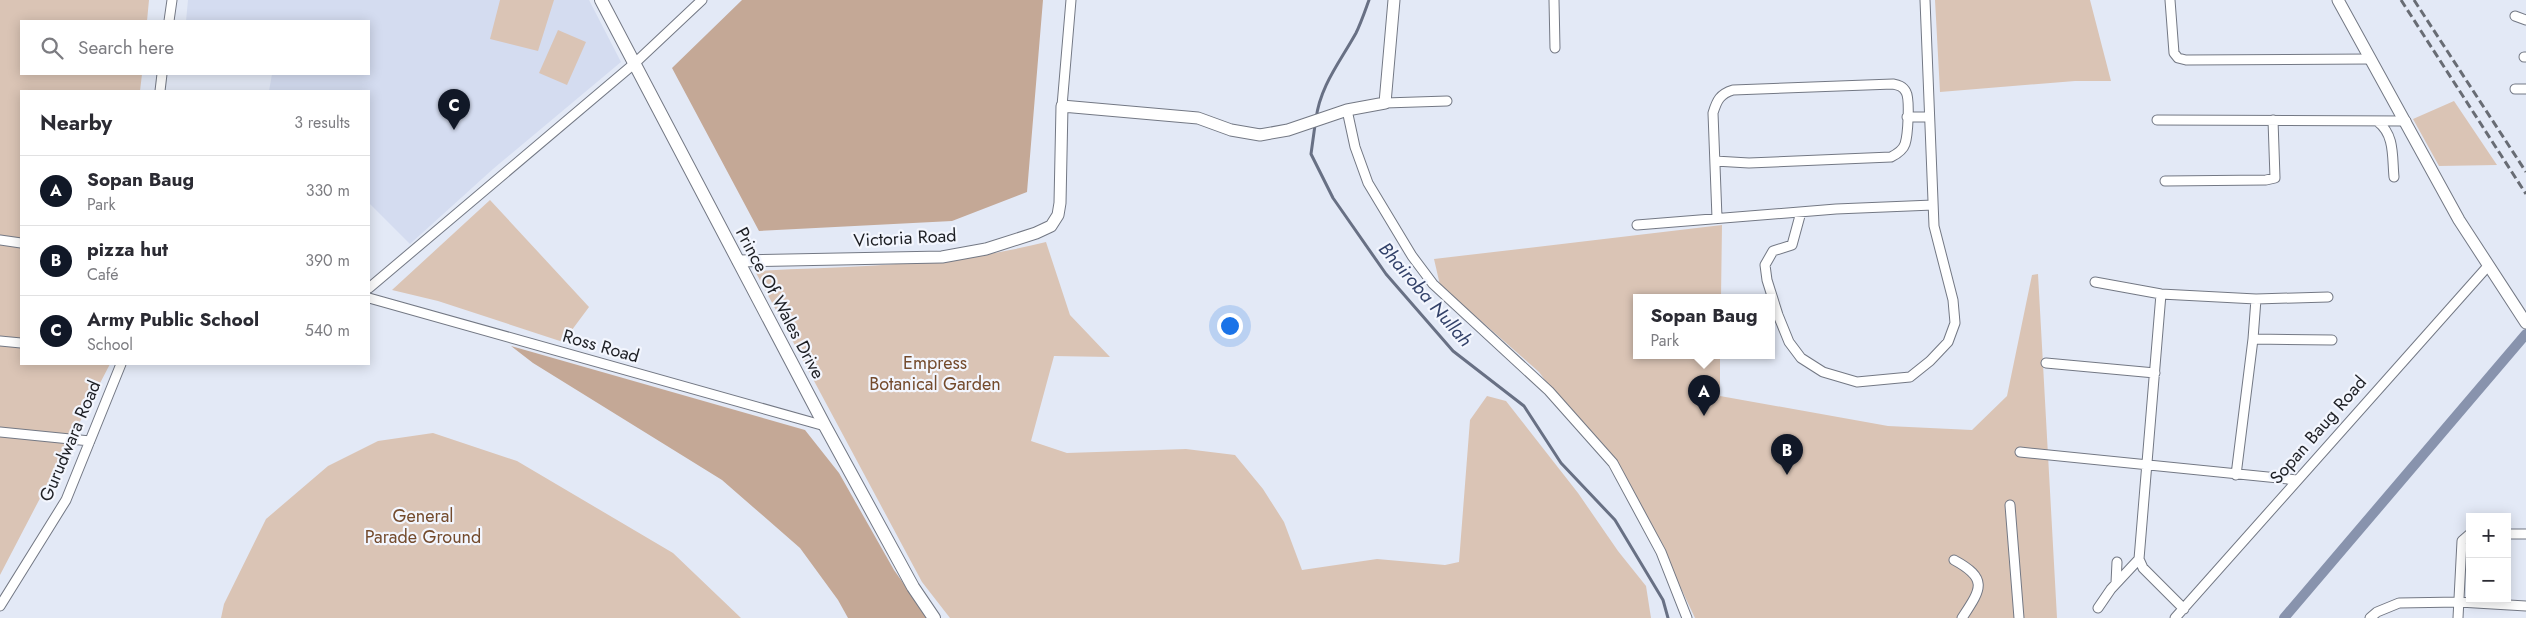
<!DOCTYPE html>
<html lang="en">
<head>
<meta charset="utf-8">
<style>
	:root { --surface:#fff; --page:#f2f2f3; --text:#2b2b33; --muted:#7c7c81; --line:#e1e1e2; --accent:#111827 }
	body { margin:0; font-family:Jost,sans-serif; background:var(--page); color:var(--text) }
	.controls { position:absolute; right:15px; bottom:15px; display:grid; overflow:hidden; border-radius:0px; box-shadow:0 2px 12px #0003 }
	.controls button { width:45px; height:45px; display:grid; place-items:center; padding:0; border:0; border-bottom:1px solid var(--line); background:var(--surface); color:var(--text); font:25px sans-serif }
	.you { position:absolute; left:1229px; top:325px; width:18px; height:18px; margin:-12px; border:4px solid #fff; border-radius:50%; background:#1a73e8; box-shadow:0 0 0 8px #1a73e833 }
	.badge { display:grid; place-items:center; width:32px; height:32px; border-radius:50%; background:var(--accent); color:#fff; font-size:16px; font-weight:700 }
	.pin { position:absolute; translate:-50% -41px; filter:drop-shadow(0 1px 2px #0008) }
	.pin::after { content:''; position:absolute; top:26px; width:18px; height:15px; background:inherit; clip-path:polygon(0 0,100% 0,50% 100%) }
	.popup { position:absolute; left:1633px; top:294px; width:142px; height:65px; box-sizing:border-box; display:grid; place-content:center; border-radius:0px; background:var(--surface); filter:drop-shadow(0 1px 4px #0005); font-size:16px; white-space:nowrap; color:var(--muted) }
	.popup b { font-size:19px; color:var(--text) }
	.popup::after { content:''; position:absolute; left:50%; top:100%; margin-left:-10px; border:10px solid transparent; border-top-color:var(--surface) }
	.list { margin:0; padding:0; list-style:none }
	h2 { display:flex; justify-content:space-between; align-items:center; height:65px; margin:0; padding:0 20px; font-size:21px }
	h2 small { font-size:16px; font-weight:400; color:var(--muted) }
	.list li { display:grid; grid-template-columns:32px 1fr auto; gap:15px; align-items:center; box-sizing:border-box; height:70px; padding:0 20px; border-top:1px solid var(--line) }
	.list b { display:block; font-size:19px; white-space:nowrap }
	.list p { margin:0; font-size:16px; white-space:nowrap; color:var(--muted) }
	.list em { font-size:16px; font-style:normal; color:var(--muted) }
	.icon { flex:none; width:28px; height:28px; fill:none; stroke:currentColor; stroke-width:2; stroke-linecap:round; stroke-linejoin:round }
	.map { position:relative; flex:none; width:2526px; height:618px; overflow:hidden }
	.search { position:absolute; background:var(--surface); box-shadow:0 2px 12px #0003; left:20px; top:20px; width:350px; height:55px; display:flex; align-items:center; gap:12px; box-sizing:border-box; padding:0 18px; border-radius:0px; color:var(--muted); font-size:19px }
	.panel { position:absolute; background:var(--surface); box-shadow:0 2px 12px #0003; left:20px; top:90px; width:350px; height:275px; border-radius:0px }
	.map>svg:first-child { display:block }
	.built { fill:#d4dcf0 }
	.green { fill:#dac4b5 }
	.forest { fill:#c4a896 }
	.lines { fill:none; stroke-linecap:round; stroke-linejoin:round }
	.stream { stroke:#687084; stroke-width:3 }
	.canal { stroke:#8893ad; stroke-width:10 }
	.minor-casing { stroke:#737884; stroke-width:11 }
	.tertiary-casing { stroke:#737884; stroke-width:13 }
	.secondary-casing { stroke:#737884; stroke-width:14 }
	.minor { stroke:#fff; stroke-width:9 }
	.tertiary { stroke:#fff; stroke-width:11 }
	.secondary { stroke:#fff; stroke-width:12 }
	.rail { stroke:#686c74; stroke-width:3; stroke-dasharray:8 4; stroke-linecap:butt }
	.labels { text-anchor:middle; stroke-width:4.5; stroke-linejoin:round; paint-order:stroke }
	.street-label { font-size:18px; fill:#1d1f24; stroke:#f3f6fe }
	.park-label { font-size:18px; fill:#744b2d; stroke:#f3f6fe }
	.water-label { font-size:19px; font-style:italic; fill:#33426a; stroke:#f3f6fe }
</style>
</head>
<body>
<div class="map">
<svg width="2526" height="618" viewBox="0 0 2526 618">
	<rect width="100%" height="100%" fill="#e3e9f6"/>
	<path class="built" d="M 188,0 L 589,0 L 621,62 L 493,169 L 410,244 L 369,203 L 369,91 L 269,91 L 272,74 L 369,74 L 369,21 L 186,21 Z"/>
	<path class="green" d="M 0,0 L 149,0 L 147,21 L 21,21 L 21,74 L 142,74 L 140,91 L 21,91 L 21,364 L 110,364 L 0,575 Z
		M 500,0 L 554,0 L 538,51 L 490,39 Z
		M 1935,0 L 2090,0 L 2111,81 L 2075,81 L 1940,92 Z
		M 558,30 L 586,42 L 567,85 L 539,73 Z
		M 2454,101 L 2497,165 L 2439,166 L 2413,119 Z
		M 490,200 L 589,307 L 563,342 L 438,301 L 392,290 Z
		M 1722,225 L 1721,297 L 1636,297 L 1636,355 L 1720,355 L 1720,396 L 1888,426 L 1972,430 L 2007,396 L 2032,275 L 2038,274 L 2057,618 L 1695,618 L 1659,542 L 1611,458 L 1565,407 L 1539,372 L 1440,285 L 1434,259 Z
		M 1046,242 L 1070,315 L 1110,357 L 1054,356 L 1031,441 L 1067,453 L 1186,449 L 1235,455 L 1263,489 L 1284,522 L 1302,570 L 1377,559 L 1445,565 L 1459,562 L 1470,420 L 1487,396 L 1506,401 L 1578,493 L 1618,551 L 1646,586 L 1651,618 L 950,618 L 922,582 L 755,271 C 853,266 951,266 1046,242 Z
		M 433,433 L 517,461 L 673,553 L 741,618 L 221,618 L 224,604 L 266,519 L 328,466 L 378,441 Z"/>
	<path class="forest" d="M 742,0 L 1043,0 L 1027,192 L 952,221 L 759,231 L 672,68 Z
		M 511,346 L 805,430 L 839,473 L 894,570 L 928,618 L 848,618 L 838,600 L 800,548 L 722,480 L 533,363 Z"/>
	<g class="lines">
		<path class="stream" d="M 1316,119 C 1320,86 1340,62 1356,33 C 1361,23 1365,11 1369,0
			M 1315,125 L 1311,154 L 1333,198 L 1386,274 L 1453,351 L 1524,406 L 1561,463 L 1615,520 L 1663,600 L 1668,618"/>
		<path class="canal" d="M 2284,618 L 2526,334"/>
		<defs>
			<path id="minor" d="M 1554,0 L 1555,48
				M 2170,0 L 2174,53 L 2178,58 L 2186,60 L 2370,59
				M 2515,16 L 2526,20
				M 169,21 L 172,0
				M 2524,57 L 2526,57
				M 2515,89 L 2526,89
				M 160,91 L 162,74
				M 1385,103 L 1447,101
				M 1062,106 L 1071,0
				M 1347,110 L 1355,147 L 1368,183 L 1412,256 L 1433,284 L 1549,391 L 1613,463 L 1661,552 L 1687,618
				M 1907,117 L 1928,117
				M 2157,120 L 2406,121
				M 2378,122 C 2395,135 2392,157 2394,177
				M 1715,161 L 1749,163 L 1891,157 C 1897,154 1903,150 1905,144 C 1908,135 1910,99 1906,92 C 1903,86 1898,85 1893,84 L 1733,90 C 1720,94 1717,100 1713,113 L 1717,218
				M 2165,181 L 2266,180 L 2275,178 L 2273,120
				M 1801,212 L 1792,245 L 1773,251 L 1765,265 L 1767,280 L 1778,315 L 1789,342 L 1801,358 L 1823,372 L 1857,382 L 1910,377 L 1930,361 L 1948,342 L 1955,323 L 1953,300 L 1934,226 L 1925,0
				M 1637,225 L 1836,209 L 1933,205
				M 0,240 L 21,243
				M 2095,282 L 2161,294 L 2256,299 L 2328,297
				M 369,288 L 635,63 L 702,0
				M 2161,294 L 2139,559 L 2143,568 L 2184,609
				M 369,298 L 825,426
				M 2253,339 L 2332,340
				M 0,341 L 21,343
				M 2046,363 L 2155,373
				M 0,432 L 90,441
				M 2020,452 L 2297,480
				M 2236,475 L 2253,339 L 2256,299
				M 2010,505 L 2019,618
				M 2507,534 L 2526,534
				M 1954,560 C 1989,579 1981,589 1962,618
				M 2116,583 L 2117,562
				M 0,606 L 66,500 L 121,364
				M 2098,608 L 2111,589 L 2139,559
				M 2175,618 L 2488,266
				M 2370,618 L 2377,612 L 2399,603 L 2459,602 L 2526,606
				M 2458,618 L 2462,541 L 2470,534"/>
			<path id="tertiary" d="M 2338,0 L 2459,220 L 2526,323
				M 738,261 L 942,257 L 986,249 L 1036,233 L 1051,226 L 1058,215 L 1060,203 L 1062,106 L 1198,118 L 1231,130 L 1260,135 L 1288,130 L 1347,110 L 1385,103 L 1394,0"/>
			<path id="secondary" d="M 601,0 L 825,426 L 913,587 L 934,618"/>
		</defs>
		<use href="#minor" class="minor-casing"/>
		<use href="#tertiary" class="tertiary-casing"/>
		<use href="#secondary" class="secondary-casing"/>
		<use href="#minor" class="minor"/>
		<use href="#tertiary" class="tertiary"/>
		<use href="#secondary" class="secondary"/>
		<path class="rail" d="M 2401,0 L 2526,194
			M 2414,0 L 2526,172"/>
	</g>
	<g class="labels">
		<g class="street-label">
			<text transform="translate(905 238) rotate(-3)" y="6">Victoria Road</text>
			<text transform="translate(780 303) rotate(62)" y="6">Prince Of Wales Drive</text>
			<text transform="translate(601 346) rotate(16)" y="6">Ross Road</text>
			<text transform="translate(2318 430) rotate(-49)" y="6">Sopan Baug Road</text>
			<text transform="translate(70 441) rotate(-67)" y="6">Gurudwara Road</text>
		</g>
		<g class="park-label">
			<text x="935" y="369">Empress<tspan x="935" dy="21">Botanical Garden</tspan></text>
			<text x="423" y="522">General<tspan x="423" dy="21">Parade Ground</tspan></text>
		</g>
		<g class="water-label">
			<text transform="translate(1426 294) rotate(49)" y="7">Bhairoba Nullah</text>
		</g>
	</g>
</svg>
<div class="controls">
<button>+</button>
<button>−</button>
</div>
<div class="you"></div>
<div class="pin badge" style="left:1704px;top:416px">A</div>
<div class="popup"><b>Sopan Baug</b>Park</div>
<div class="pin badge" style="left:1787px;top:475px">B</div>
<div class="pin badge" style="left:454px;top:130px">C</div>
<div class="search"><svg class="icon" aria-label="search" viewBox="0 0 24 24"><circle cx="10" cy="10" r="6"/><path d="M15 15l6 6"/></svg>Search here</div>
<section class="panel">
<h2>Nearby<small>3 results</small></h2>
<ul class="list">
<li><span class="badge">A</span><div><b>Sopan Baug</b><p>Park</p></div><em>330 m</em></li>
<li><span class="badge">B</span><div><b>pizza hut</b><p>Café</p></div><em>390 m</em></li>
<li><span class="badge">C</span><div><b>Army Public School</b><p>School</p></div><em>540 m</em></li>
</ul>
</section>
</div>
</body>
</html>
